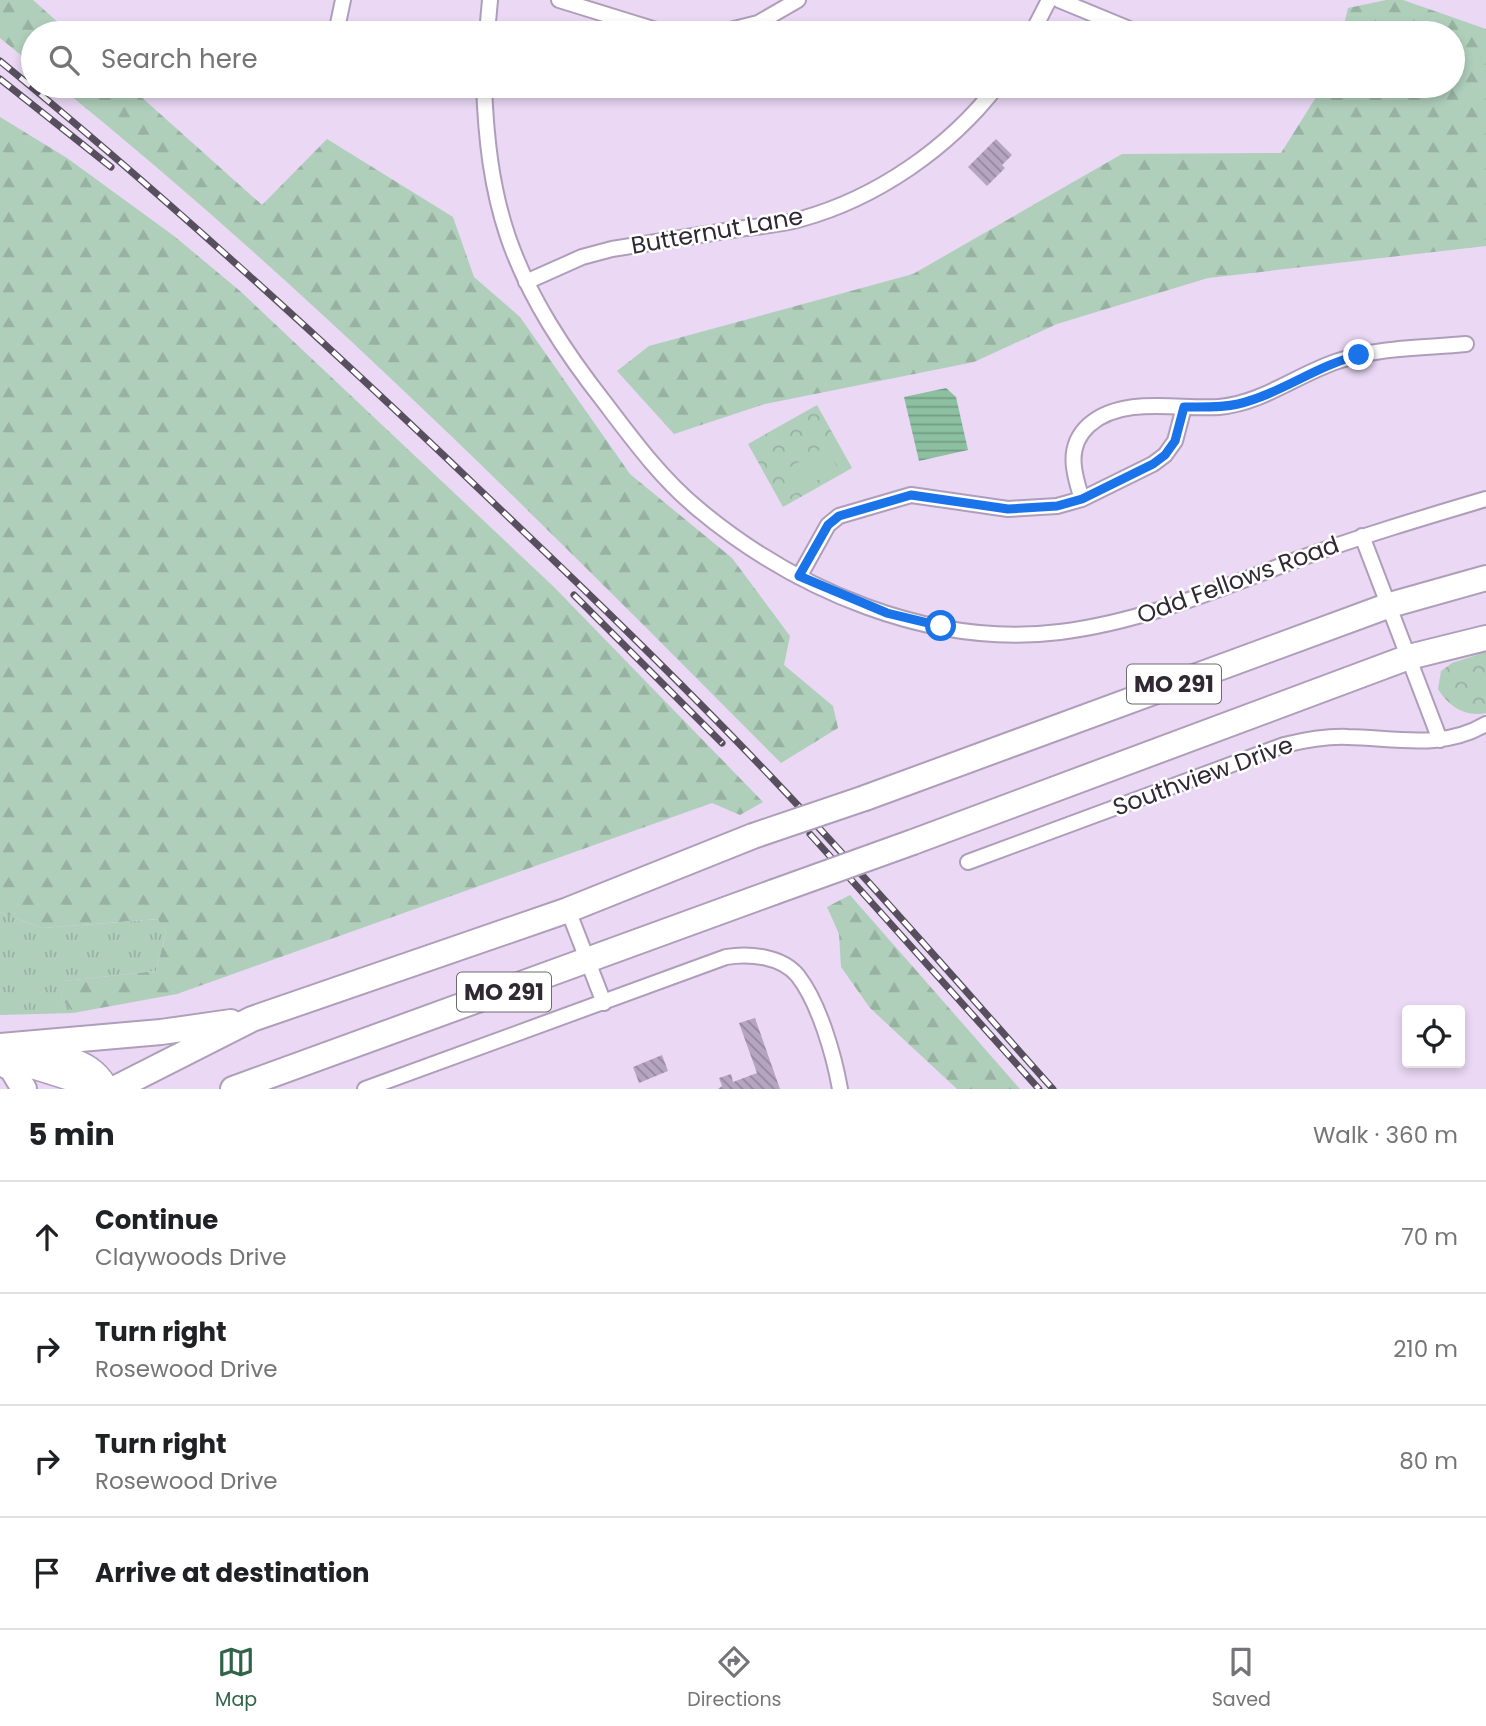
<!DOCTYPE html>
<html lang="en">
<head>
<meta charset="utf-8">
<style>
	:root { --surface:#fff; --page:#f2f2f2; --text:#202124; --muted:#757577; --line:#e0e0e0; --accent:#306347 }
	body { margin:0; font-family:Poppins,sans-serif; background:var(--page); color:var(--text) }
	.controls { position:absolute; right:21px; bottom:21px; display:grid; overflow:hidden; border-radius:7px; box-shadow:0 4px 10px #0003 }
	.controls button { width:63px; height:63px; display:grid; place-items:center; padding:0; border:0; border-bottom:2px solid var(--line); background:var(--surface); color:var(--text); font:35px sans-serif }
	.stop { position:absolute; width:21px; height:21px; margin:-16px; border:5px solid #1a73e8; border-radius:50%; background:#fff }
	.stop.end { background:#1a73e8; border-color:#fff; box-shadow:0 2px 7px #0008 }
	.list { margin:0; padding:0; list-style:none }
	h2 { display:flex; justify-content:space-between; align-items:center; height:91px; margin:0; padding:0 28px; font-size:30px }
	h2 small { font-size:23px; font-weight:400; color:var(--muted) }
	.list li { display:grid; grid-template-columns:46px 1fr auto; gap:21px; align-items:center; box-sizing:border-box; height:112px; padding:0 28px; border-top:2px solid var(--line) }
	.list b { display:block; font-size:26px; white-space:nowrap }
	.list p { margin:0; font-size:23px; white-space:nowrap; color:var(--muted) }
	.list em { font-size:23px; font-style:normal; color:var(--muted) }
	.icon { flex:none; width:38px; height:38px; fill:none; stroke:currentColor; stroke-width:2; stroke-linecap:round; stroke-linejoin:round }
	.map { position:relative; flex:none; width:1486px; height:1089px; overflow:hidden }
	.search { position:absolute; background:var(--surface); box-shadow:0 4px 10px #0003; left:21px; right:21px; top:21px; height:77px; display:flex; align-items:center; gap:18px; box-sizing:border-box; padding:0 24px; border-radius:38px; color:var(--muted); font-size:26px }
	.sheet { height:539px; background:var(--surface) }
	nav { display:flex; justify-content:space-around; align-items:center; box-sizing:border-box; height:98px; border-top:2px solid var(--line); background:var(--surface); font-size:19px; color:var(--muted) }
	nav a { display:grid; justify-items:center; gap:4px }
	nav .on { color:var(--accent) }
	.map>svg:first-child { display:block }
	.grass { fill:url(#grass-tufts) }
	.forest { fill:url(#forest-firs) }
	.park { fill:url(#park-crowns) }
	.garden { fill:#afcfbb }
	.water { fill:url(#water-rules) }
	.building { fill:url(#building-back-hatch) }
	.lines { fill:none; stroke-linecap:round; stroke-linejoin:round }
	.minor-casing { stroke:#af9eb9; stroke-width:18 }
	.secondary-casing { stroke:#af9eb9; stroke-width:24 }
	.trunk-casing { stroke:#af9eb9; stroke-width:28 }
	.minor { stroke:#fff; stroke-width:14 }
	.secondary { stroke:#fff; stroke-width:21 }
	.trunk { stroke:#fff; stroke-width:24 }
	.rail-casing { stroke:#584f5e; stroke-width:7 }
	.rail { stroke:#fff; stroke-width:4.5; stroke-dasharray:13; stroke-linecap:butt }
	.trunk-bridge-casing { stroke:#af9eb9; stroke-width:28; stroke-linecap:butt }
	.trunk-bridge { stroke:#fff; stroke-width:24 }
	.route { stroke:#1a73e8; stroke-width:9 }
	.labels { text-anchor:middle; stroke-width:5; stroke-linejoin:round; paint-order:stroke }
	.shield { fill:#fff; stroke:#6e6971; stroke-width:2 }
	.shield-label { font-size:23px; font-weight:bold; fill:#302934 }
	.street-label { font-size:24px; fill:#302934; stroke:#fff }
</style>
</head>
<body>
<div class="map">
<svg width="1486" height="1089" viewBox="0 0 1486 1089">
	<defs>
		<pattern id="grass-tufts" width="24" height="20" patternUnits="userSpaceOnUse" patternTransform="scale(1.75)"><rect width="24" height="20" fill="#afcfbb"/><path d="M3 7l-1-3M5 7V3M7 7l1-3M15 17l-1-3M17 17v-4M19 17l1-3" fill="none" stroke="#97b2a1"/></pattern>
		<pattern id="forest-firs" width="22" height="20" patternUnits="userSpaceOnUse" patternTransform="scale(1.75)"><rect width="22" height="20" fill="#afcfbb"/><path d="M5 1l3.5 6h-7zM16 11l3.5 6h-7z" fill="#97b2a1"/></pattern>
		<pattern id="park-crowns" width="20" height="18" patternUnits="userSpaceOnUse" patternTransform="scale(1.75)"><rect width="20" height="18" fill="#afcfbb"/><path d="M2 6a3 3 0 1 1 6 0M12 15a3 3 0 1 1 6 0" fill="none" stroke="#97b2a1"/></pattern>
		<pattern id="water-rules" width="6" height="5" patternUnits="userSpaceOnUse" patternTransform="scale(1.75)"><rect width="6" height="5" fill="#8cc0a1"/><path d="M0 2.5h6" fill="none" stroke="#739c84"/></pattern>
		<pattern id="building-back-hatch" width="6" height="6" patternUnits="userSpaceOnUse" patternTransform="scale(1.75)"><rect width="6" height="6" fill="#b6a5c0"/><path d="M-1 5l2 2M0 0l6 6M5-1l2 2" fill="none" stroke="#94869d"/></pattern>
	</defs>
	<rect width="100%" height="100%" fill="#ead8f5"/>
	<path class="grass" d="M 0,912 L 42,928 L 159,919 L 166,933 L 156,971 L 65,981 L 61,998 L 73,1013 L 0,1015 Z"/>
	<path class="forest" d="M 0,0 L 33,0 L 70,33 L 33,33 L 33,65 L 0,38 Z
		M 1386,0 L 1403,0 L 1486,29 L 1486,246 L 1208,278 L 1057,324 L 974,362 L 765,404 L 674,434 L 617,371 L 649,346 L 913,274 L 1122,154 L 1281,153 L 1323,86 L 1453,86 L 1453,33 L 1342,33 L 1348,8 Z
		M 59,86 L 129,86 L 262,205 L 327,139 L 453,217 L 474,277 L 520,317 L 630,474 L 732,558 L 790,636 L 784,665 L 833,706 L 838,728 L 781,763 C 548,529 316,294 59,86 Z
		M 0,117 L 67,158 L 174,236 L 240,291 L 554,587 L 763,802 L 740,815 L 712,803 L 177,994 L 73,1013 L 61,998 L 64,981 L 156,971 L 166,933 L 158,919 L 42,928 L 0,912 Z
		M 850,895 L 1020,1089 L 957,1089 L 870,1008 L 841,967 L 839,934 L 827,907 Z"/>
	<path class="park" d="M 817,405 L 852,468 L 783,507 L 748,444 Z
		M 1486,652 L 1486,713 C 1465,717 1449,707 1438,689 L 1441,671 L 1452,663 Z"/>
	<path class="garden" d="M 825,447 L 838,468 L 792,495 L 780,473 Z"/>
	<path class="water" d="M 946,388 L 956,397 L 968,450 L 919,461 L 904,397 Z"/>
	<path class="building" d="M 996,139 L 1012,155 L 1002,165 L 1005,168 L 987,186 L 968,167 Z
		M 755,1018 L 780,1089 L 718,1089 L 722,1086 L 719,1078 L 731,1074 L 733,1082 L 757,1073 L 739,1023 Z
		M 662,1055 L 668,1071 L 639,1083 L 633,1067 Z"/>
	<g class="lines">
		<defs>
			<path id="minor" d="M 559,0 L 666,33
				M 1059,0 L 1139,33
				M 336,33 L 343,0
				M 487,33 L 490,0
				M 718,33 L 758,23 L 798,0
				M 1032,33 L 1049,0
				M 1211,33 L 1213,33
				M 484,86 C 486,137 491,187 508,237 C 529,298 565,352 605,403 C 633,440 661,478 697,508 C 795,590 930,648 1060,632 C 1142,622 1219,589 1296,560 C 1358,537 1422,518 1486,499
				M 526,282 L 582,257 L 612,249 C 654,242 696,236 738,229 C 759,226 781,225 801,219 C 877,198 949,148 997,86
				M 1082,499 C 1073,472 1066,446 1089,425 C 1123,395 1180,410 1219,407 C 1263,403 1298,374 1338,361 C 1378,347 1425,348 1466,344
				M 1362,536 L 1440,740
				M 799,577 L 828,525 L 839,516 L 911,495 L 1008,509 L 1057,506 L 1082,499 L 1153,464 L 1165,455 L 1175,441 L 1184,407
				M 968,862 L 1284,745 C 1305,740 1326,736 1348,737 C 1396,738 1442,750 1486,724
				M 568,910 L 604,1003
				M 365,1089 L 726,957 C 749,953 782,956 798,976 C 819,1003 834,1055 840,1089"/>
			<path id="secondary" d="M 19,1053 C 54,1055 91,1054 108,1089
				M 5,1059 L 100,1089"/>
			<path id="trunk" d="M 865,798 L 1390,605 L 1486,578
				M 913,842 L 1409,657 L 1486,638
				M 0,1046 L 161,1032 L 231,1022
				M 0,1062 L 12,1069 L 24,1089
				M 114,1089 L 252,1019 L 568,910 L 753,836
				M 233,1089 L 774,892"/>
		</defs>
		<use href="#minor" class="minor-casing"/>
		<use href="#secondary" class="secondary-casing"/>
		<use href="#trunk" class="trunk-casing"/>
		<use href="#minor" class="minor"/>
		<use href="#secondary" class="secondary"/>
		<use href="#trunk" class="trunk"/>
		<defs>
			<path id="rail" d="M 0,61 C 166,197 325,342 480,490 C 580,585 680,681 775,781 C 870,881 961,986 1053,1089
				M 0,79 L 111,167
				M 574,595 L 722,743
				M 810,834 L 1039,1089"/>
		</defs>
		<use href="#rail" class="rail-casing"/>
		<use href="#rail" class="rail"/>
		<defs>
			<path id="trunk-bridge" d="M 753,836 L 865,798
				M 774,892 L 913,842"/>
		</defs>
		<use href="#trunk-bridge" class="trunk-bridge-casing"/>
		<use href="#trunk-bridge" class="trunk-bridge"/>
	</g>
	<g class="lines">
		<path class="route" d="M 941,626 L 887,613 L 799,576 L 828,525 L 839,516 L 911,495 L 1008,509 L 1057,506 L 1082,499 L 1153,464 L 1165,455 L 1175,441 L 1184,407 C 1202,407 1220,408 1238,404 C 1280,394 1316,366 1359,355"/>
	</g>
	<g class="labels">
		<g class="shield">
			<rect x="1127" y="664.5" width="94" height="39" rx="5"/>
			<rect x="457" y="972.5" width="94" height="39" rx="5"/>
		</g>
		<g class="shield-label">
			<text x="1174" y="692">MO 291</text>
			<text x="504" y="1000">MO 291</text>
		</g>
		<g class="street-label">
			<text transform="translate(717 231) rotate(-10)" y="8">Butternut Lane</text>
			<text transform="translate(1238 580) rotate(-20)" y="8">Odd Fellows Road</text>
			<text transform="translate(1203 776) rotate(-20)" y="8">Southview Drive</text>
		</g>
	</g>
</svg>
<div class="controls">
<button><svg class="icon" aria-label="locate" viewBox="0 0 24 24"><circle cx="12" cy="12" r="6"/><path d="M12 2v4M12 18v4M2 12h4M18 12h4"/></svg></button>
</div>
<div class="stop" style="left:941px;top:626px"></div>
<div class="stop end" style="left:1359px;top:355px"></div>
<div class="search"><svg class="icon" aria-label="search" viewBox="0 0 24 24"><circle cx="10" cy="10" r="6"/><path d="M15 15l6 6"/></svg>Search here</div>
</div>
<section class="sheet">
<h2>5 min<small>Walk · 360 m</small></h2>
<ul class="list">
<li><svg class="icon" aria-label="ahead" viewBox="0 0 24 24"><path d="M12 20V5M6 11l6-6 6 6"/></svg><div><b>Continue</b><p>Claywoods Drive</p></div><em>70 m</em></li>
<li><svg class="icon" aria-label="right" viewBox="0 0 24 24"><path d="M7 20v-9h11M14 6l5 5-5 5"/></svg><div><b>Turn right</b><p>Rosewood Drive</p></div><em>210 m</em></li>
<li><svg class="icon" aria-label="right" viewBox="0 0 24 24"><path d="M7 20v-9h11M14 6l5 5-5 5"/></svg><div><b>Turn right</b><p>Rosewood Drive</p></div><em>80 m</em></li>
<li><svg class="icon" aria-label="arrive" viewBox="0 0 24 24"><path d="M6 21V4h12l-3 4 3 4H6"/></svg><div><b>Arrive at destination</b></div></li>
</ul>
</section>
<nav>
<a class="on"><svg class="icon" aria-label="map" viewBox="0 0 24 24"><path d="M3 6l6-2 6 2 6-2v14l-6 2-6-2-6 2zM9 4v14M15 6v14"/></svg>Map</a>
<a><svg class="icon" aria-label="directions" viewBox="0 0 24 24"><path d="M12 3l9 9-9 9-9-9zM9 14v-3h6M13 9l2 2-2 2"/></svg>Directions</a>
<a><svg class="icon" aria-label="saved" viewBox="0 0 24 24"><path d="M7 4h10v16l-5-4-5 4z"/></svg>Saved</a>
</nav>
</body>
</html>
